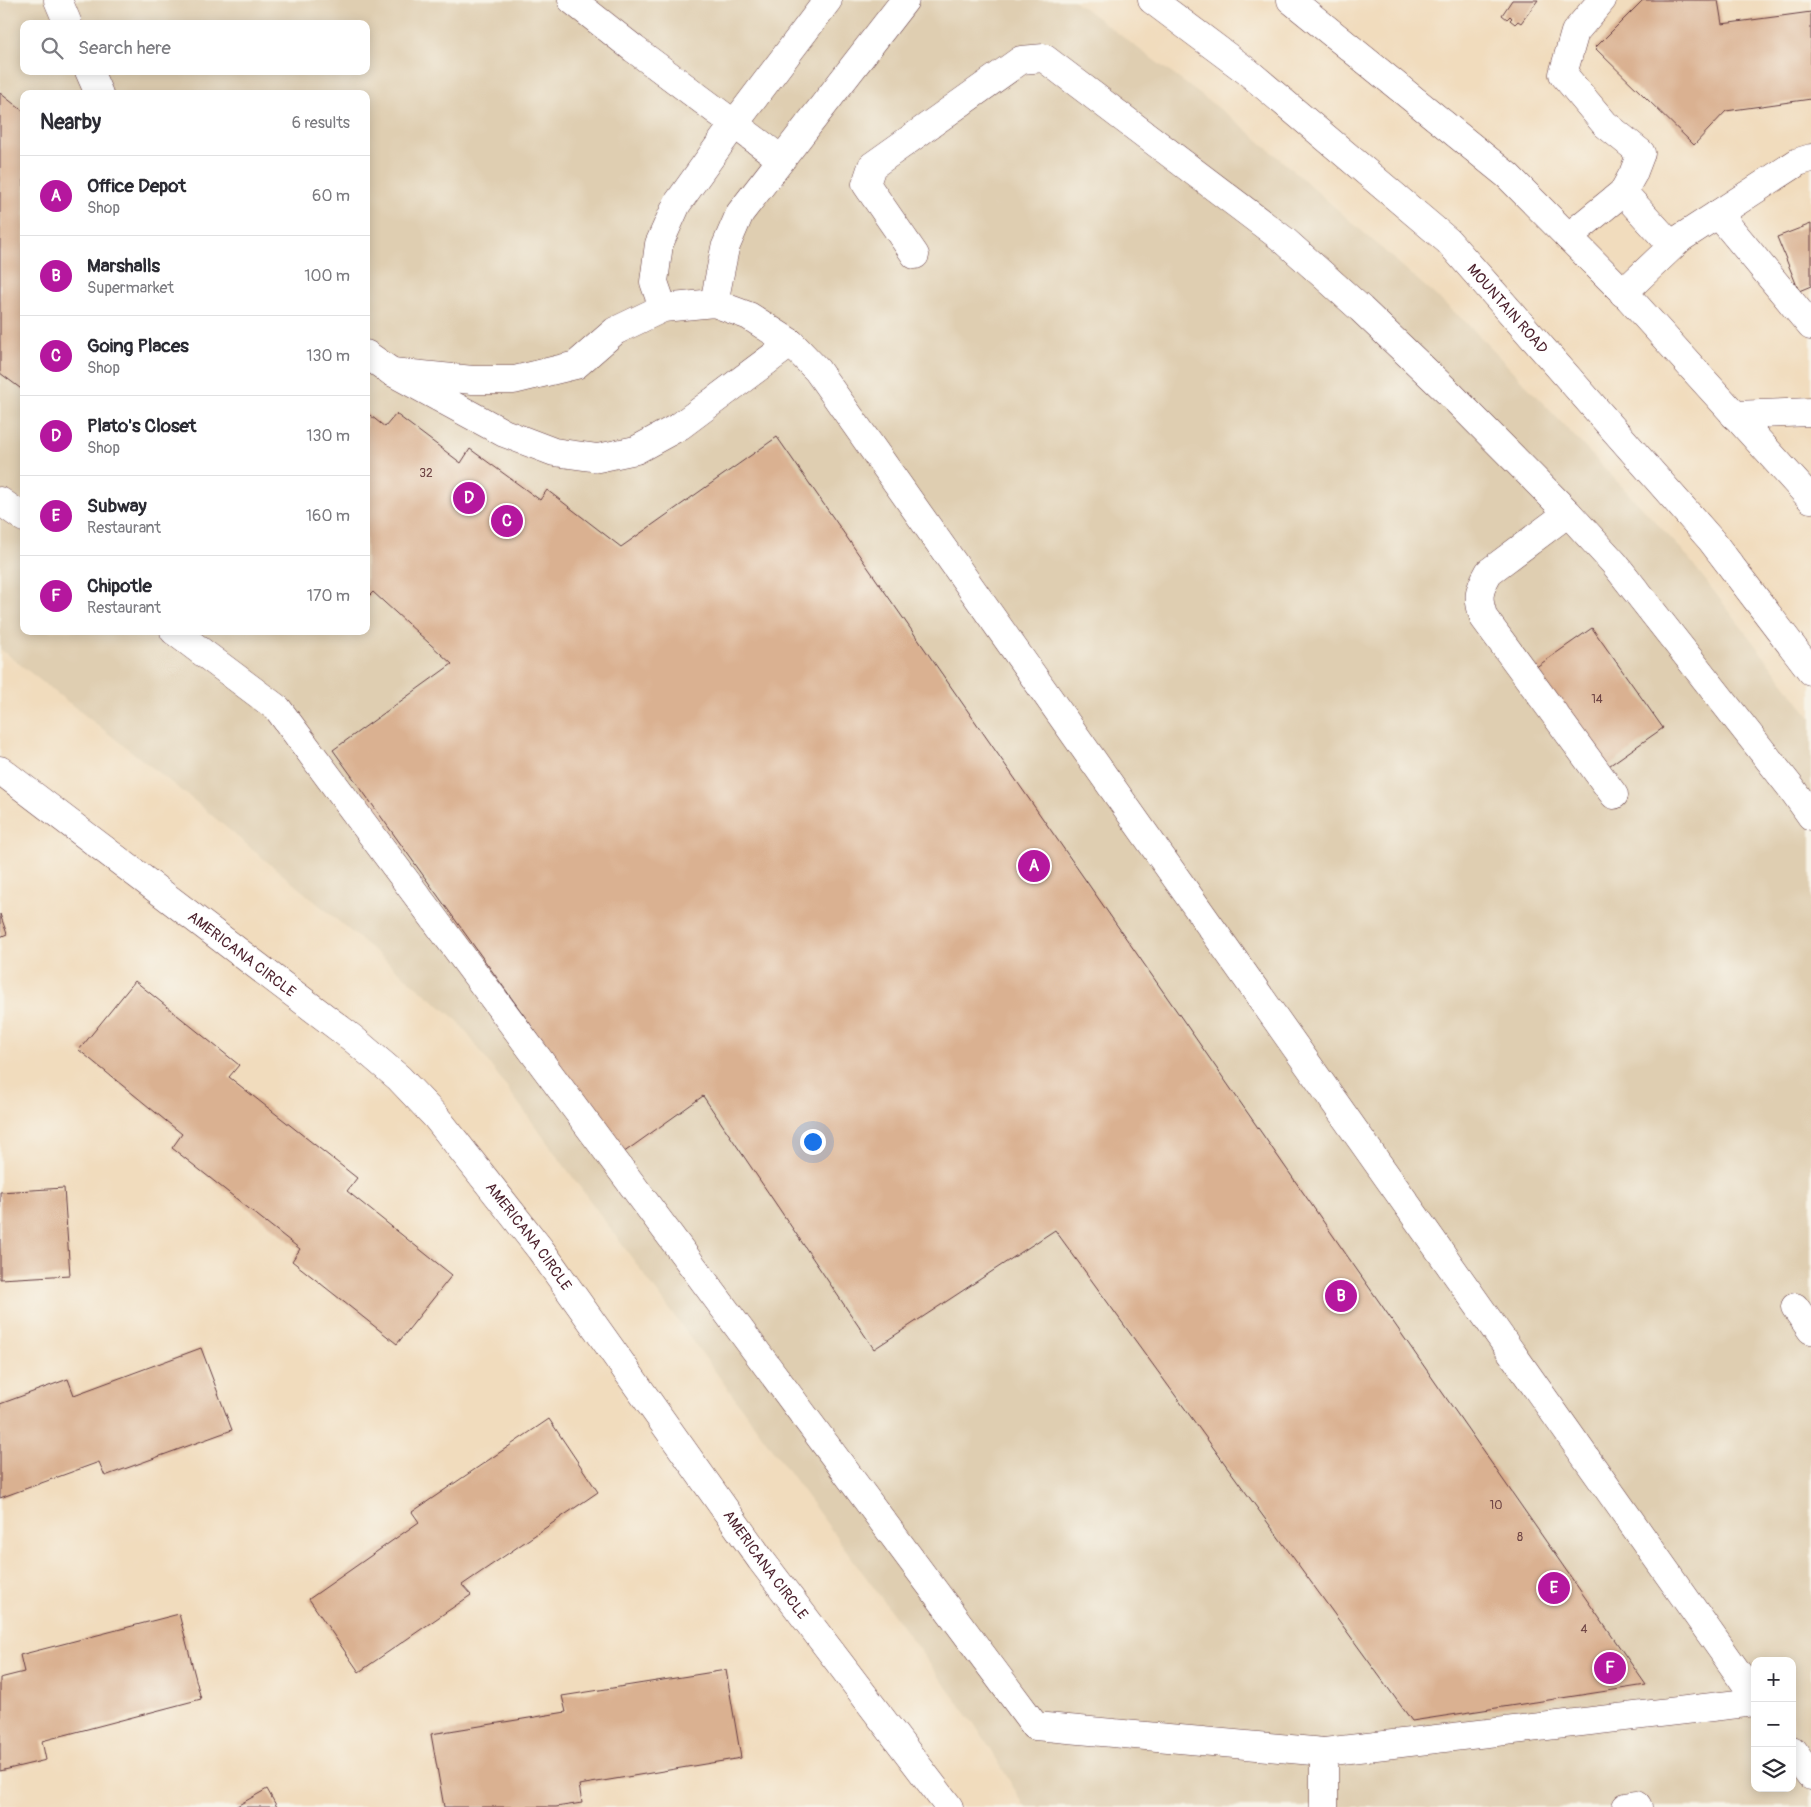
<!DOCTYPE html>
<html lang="en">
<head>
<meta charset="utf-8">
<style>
	:root { --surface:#fff; --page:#f7f7f7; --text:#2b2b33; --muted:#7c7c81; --line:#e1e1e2; --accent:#b5179e }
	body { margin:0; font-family:Pangolin,sans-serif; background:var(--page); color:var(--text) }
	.controls { position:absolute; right:15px; bottom:15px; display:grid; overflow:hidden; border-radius:10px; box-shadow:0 2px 12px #0003 }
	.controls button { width:45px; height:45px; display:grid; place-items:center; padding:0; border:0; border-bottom:1px solid var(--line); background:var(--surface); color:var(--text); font:25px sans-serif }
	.you { position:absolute; left:812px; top:1141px; width:18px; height:18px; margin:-12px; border:4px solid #fff; border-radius:50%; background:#1a73e8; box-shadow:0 0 0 8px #1a73e833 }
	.badge { display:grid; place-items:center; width:32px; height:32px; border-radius:50%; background:var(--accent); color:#fff; font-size:16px; font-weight:700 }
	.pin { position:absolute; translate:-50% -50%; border:2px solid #fff; box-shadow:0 1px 5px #0006 }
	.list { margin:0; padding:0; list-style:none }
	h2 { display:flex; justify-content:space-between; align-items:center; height:65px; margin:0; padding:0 20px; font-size:21px }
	h2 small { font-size:16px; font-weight:400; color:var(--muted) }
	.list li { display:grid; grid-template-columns:32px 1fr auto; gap:15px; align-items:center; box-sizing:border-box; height:80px; padding:0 20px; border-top:1px solid var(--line) }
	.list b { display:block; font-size:19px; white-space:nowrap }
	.list p { margin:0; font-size:16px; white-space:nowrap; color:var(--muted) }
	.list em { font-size:16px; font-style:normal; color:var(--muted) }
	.icon { flex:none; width:28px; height:28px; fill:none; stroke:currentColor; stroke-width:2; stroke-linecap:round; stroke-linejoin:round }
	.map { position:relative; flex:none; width:1811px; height:1807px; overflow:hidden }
	.search { position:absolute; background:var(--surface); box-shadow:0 2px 12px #0003; left:20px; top:20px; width:350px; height:55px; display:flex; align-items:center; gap:12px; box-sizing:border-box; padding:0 18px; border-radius:10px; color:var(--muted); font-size:19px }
	.panel { position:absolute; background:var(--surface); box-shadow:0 2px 12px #0003; left:20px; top:90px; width:350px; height:545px; border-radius:10px }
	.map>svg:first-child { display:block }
	.built { fill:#dfceb1; fill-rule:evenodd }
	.building { fill:#dab191 }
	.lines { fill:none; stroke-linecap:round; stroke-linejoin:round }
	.minor-casing { stroke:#633b41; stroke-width:29 }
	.major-casing { stroke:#633b41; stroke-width:29 }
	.minor { stroke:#fff; stroke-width:28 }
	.major { stroke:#fff; stroke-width:28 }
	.labels { text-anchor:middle; stroke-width:4; stroke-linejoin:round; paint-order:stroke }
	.number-label { font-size:12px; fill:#6e4444 }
	.street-label { font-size:15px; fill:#4a1f2b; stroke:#f7f3e8 }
</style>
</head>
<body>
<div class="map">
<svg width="1811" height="1807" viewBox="0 0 1811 1807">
	<rect width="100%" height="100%" fill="#f7f3e8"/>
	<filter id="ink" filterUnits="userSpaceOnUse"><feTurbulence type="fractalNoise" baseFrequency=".02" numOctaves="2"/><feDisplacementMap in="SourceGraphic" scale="10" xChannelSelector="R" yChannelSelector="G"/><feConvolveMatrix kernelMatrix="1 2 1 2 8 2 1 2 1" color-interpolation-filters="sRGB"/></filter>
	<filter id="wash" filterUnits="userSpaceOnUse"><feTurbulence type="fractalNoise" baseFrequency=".0096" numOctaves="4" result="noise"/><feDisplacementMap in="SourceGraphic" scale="20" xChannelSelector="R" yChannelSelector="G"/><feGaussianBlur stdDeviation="1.12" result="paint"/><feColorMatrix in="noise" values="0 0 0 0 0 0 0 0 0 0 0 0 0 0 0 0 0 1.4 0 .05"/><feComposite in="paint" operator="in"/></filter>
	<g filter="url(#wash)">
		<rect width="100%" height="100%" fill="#f1dcbd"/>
		<path class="built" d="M 0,0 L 1073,0 L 1240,124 L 1469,325 L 1683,551 L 1811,718 L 1811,1807 L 1025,1807 L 984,1738 L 458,1021 L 191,798 L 0,649 ZM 24,24 L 366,24 L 366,71 L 24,71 ZM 24,94 L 366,94 L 366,631 L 24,631 ZM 1755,1661 L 1792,1661 L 1792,1788 L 1755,1788 Z"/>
		<g id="blocks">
			<path class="building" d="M 1512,0 L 1538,0 L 1521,23 L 1518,21 L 1515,24 L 1510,20 L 1512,18 L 1510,16 L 1507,19 L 1502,15 Z
				M 1643,0 L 1718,0 L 1722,24 L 1811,12 L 1811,99 L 1726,111 L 1694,145 L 1595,48 Z
				M 0,93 L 24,112 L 24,391 L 0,373 Z
				M 1811,224 L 1811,286 L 1799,291 L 1777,237 Z
				M 366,412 L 385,427 L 396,414 L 461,463 L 470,449 L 540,500 L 547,490 L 621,547 L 777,437 L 1646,1685 L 1412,1721 L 1055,1230 L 874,1349 L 703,1096 L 623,1153 L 333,750 L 452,664 L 373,592 L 366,599 Z
				M 1592,628 L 1663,728 L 1603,770 L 1532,670 Z
				M 0,914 L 7,934 L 0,937 Z
				M 135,981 L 239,1065 L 229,1077 L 357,1178 L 347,1191 L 452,1275 L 397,1344 L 292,1261 L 300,1249 L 172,1148 L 182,1134 L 79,1050 Z
				M 64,1188 L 70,1275 L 0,1279 L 0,1192 Z
				M 201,1348 L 232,1430 L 105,1476 L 99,1462 L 0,1498 L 0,1404 L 68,1379 L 74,1395 Z
				M 549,1419 L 598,1492 L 462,1585 L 471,1595 L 359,1672 L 309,1599 L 419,1522 L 412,1512 Z
				M 179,1614 L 201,1699 L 42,1741 L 46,1760 L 0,1771 L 0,1678 L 24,1672 L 20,1655 Z
				M 726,1670 L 741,1758 L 579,1785 L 582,1803 L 556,1807 L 444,1807 L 431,1734 L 566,1712 L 562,1696 Z
				M 267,1789 L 277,1807 L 235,1807 Z"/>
		</g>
	</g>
	<g filter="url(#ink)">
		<use href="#blocks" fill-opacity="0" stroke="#633b41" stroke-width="1"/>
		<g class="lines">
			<defs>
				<g id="minor">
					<path d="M 58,0 L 68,24"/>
					<path d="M 572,0 L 634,49 L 781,159"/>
					<path d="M 1602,0 L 1575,32 L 1563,74 L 1605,124 L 1641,153 L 1633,174 L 1623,192"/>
					<path d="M 89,71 L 99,94"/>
					<path d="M 1718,214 L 1811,326"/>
					<path d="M 1568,237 L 1623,192 L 1672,246"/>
					<path d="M 915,255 L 866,184 L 872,166 L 1021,60 L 1044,58 L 1284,240 L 1361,309 L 1451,395 L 1568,513 L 1614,563 L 1792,789 L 1811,816"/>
					<path d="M 1623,293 L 1681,238 L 1798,162 L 1811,158"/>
					<path d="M 714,303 L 725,248 L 740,213 L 905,0"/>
					<path d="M 663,308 L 654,282 L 659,244 L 677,204 L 735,123 L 828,0"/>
					<path d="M 366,354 L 392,372 L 504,433 L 554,452 L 598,458 L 636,450 L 680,426 L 791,343"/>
					<path d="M 392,372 L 473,380 L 514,380 L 576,365 L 615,331 L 663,308 L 714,303 L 749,316 L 791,343 L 817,370 L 1755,1697"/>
					<path d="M 1734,415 L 1811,412"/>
					<path d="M 0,501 L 24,518"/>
					<path d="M 1568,513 L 1489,572 C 1478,591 1477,598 1484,618 L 1614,795"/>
					<path d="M 174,631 L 278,709 L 1035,1726 L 1324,1752"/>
					<path id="s1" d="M 0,770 L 352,1038 L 399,1078 L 436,1117 L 540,1249 L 761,1560 L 949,1807"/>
					<path d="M 1795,1307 L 1811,1330"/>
					<path d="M 1792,1750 L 1811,1776"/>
					<path d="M 1324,1807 L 1324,1752 L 1755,1702"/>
					<path d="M 1626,1807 L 1637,1805 L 1638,1807"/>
				</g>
				<g id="major">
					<path id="s2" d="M 1152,0 L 1248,72 L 1448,241 L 1711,540 L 1811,671"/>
					<path d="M 1291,0 L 1508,176 L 1629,298 L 1811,499"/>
				</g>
			</defs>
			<use href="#minor" class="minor-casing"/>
			<use href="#major" class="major-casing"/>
			<use href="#minor" class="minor"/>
			<use href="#major" class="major"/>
		</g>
	</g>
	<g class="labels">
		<g class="number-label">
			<text x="426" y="477">32</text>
			<text x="1597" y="703">14</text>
			<text x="1496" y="1509">10</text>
			<text x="1520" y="1541">8</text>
			<text x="1584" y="1633">4</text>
		</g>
		<g class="street-label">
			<text dy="5" stroke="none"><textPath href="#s2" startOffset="472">MOUNTAIN ROAD</textPath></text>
			<text dy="5" stroke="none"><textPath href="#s1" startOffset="304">AMERICANA CIRCLE</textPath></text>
			<text dy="5" stroke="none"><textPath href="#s1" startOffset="709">AMERICANA CIRCLE</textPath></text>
			<text dy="5" stroke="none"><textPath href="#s1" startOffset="1114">AMERICANA CIRCLE</textPath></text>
		</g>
	</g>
</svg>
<div class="controls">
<button>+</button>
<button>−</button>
<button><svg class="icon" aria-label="layers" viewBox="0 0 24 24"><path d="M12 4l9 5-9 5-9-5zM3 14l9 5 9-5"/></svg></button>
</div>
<div class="you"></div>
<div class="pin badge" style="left:1034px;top:866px">A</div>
<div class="pin badge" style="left:1341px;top:1296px">B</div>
<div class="pin badge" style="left:507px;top:521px">C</div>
<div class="pin badge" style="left:469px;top:498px">D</div>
<div class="pin badge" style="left:1554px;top:1588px">E</div>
<div class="pin badge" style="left:1610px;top:1668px">F</div>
<div class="search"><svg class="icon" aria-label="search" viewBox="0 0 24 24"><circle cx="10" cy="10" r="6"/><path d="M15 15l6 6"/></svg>Search here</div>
<section class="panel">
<h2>Nearby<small>6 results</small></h2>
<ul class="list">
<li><span class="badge">A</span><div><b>Office Depot</b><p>Shop</p></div><em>60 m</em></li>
<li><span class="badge">B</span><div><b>Marshalls</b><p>Supermarket</p></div><em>100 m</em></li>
<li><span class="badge">C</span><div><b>Going Places</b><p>Shop</p></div><em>130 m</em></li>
<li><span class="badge">D</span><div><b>Plato's Closet</b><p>Shop</p></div><em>130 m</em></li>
<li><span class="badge">E</span><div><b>Subway</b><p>Restaurant</p></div><em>160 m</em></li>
<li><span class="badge">F</span><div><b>Chipotle</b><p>Restaurant</p></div><em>170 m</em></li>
</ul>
</section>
</div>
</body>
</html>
